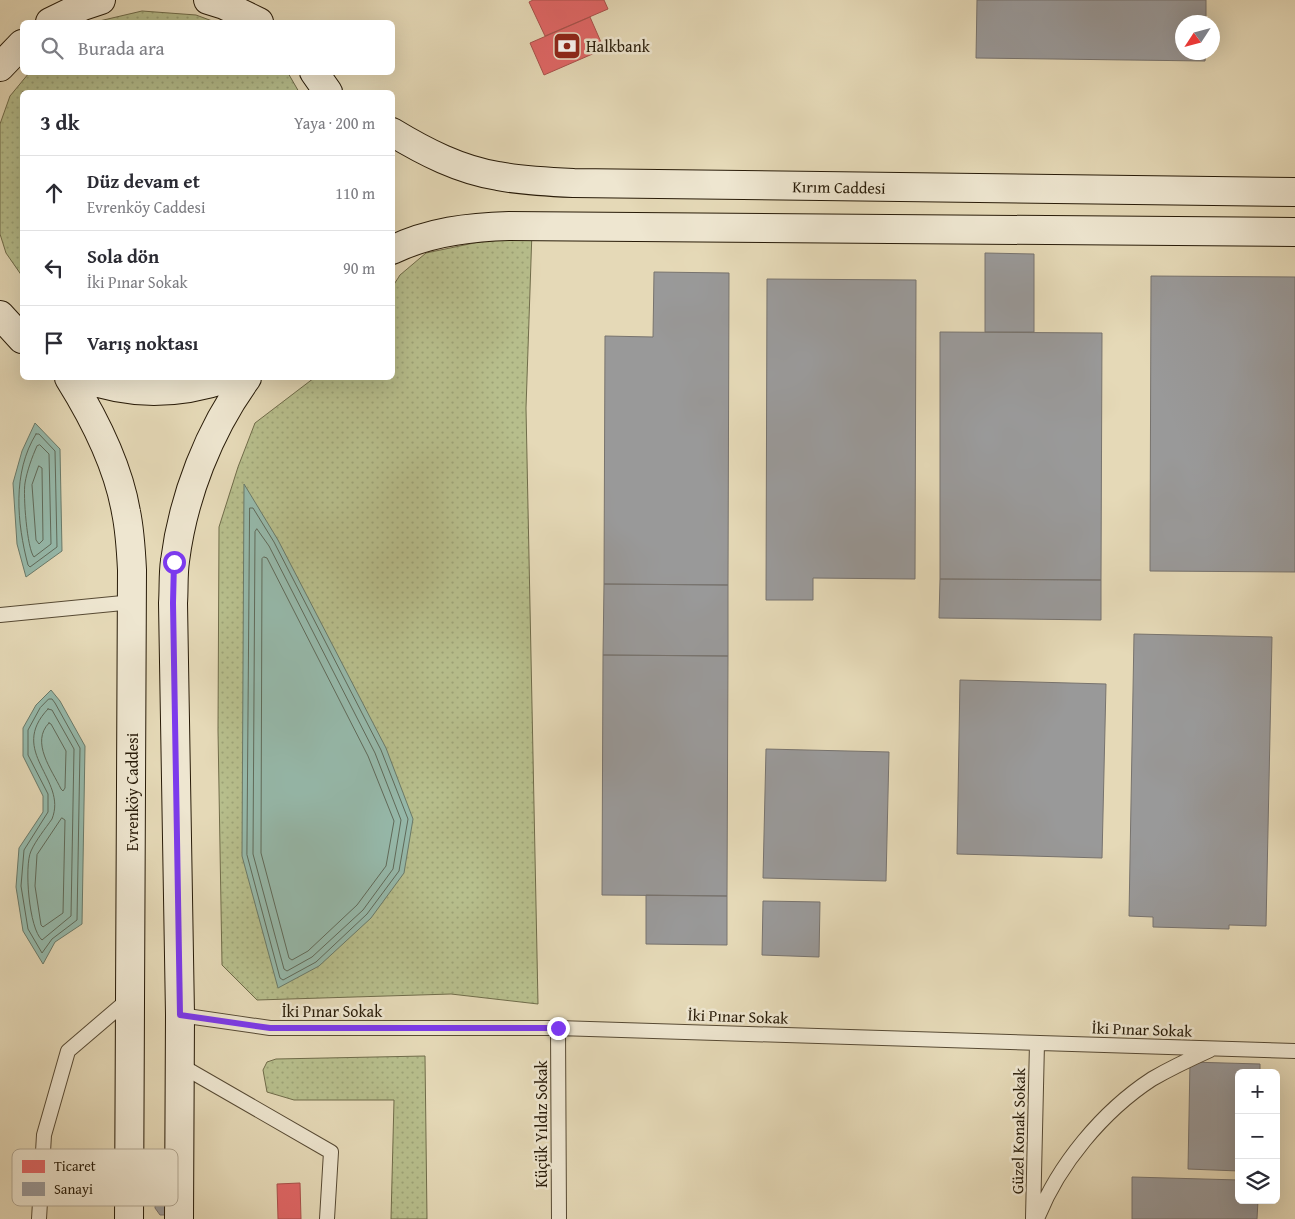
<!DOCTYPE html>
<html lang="tr">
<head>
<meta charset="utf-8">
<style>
	:root { --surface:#fff; --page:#f2f2f3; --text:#2b2b33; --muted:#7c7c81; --line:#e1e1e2 }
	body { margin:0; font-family:"Gentium Book Plus",serif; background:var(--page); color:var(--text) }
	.controls { position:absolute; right:15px; bottom:15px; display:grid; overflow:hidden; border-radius:8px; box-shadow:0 5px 20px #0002 }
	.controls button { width:45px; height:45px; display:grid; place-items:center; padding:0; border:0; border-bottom:1px solid var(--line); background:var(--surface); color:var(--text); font:25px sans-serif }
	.compass { position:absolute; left:1175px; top:15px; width:45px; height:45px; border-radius:50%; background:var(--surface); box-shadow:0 5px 20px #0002; rotate:234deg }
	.stop { position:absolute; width:15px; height:15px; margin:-11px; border:4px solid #7c3aed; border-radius:50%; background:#fff }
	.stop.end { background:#7c3aed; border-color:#fff; box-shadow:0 1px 5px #0008 }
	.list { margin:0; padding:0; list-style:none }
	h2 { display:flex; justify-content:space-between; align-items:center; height:65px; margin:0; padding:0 20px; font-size:21px }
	h2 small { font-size:16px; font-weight:400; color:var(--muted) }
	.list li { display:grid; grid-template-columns:32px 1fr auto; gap:15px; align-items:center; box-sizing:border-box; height:75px; padding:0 20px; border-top:1px solid var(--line) }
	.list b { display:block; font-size:19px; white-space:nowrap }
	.list p { margin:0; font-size:16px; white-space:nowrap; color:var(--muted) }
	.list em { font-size:16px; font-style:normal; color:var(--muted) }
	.icon { flex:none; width:28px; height:28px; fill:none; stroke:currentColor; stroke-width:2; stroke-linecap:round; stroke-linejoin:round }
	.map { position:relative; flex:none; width:1295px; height:1219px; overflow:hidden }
	.search { position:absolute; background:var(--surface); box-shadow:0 5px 20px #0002; left:20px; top:20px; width:375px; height:55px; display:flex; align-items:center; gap:12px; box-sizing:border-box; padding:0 18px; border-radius:8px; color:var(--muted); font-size:19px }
	.panel { position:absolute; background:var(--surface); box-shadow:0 5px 20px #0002; left:20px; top:90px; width:375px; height:290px; border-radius:8px }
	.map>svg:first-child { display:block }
	.green { fill:url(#green-dots); stroke:#706c4a }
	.water { fill:#96baac; stroke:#6a7a6a }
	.shops { fill:#e06666; stroke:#a9504a }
	.industry { fill:#999; stroke:#77736e }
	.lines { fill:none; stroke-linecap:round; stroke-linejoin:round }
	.shore { stroke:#5f6a5a; stroke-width:1 }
	.lane-casing { stroke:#574a34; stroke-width:16 }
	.secondary-casing { stroke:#281b08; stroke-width:30 }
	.lane { stroke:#eee6d0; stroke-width:14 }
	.secondary { stroke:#eee6d0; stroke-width:28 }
	.route { stroke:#7c3aed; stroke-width:6 }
	.labels { text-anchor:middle; stroke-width:5; stroke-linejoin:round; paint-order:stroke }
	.poi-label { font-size:16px; fill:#281b08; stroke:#eee6d0; text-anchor:start }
	.street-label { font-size:16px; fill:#281b08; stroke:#eee6d0 }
	.key { fill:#eee6d0; stroke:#b3a994; stroke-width:1 }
	.key-label { font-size:14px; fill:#281b08 }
</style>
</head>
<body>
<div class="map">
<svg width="1295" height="1219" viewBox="0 0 1295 1219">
	<defs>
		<pattern id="green-dots" width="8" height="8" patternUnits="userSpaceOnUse" patternTransform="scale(1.25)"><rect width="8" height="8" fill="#b7be8c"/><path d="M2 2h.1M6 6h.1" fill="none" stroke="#9da377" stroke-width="1.8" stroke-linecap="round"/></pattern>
	</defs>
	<rect width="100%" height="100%" fill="#e5d9b7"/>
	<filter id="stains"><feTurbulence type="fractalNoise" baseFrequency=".004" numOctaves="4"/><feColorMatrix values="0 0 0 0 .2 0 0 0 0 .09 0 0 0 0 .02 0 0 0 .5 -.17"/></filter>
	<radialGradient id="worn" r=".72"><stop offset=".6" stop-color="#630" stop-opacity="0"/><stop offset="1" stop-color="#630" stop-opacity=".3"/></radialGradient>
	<path class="green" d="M 142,11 L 196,15 L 215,22 L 95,22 Z
		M 29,73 L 288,73 L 299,92 L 22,92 L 22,276 L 6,253 L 0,234 L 0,124 L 10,96 Z
		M 532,231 L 526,408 L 538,1004 L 451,994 L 257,1000 L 222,965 L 218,730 L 219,527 L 238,467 L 255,423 L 314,378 L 392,378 L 393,286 L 400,275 L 426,253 Z
		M 425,1056 L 427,1219 L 391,1219 L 394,1100 L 294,1100 L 267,1092 L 263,1070 L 267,1062 L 276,1059 Z"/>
	<path class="water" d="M 35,423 L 60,449 L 62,551 L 26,577 L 17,544 L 13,483 L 22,451 Z
		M 244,484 L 278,540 L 386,748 L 413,819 L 404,873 L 371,918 L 319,966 L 278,988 L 242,856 Z
		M 51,690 L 60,701 L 85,746 L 82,924 L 55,942 L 43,964 L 23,931 L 16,887 L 19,848 L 43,812 L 43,796 L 23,756 L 23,728 L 36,705 Z"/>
	<path class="shops" d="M 533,0 L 604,0 L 608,9 L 545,36 L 529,2 Z
		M 590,17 L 604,49 L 544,75 L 530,43 Z
		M 300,1183 L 301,1219 L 278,1219 L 277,1184 Z"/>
	<path class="industry" d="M 977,0 L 1206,0 L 1206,22 L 1182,22 L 1182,52 L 1206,52 L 1205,61 L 976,58 Z
		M 985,253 L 1034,254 L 1034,332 L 985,332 Z
		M 654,272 L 729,273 L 728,585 L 604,584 L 605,336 L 653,337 Z
		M 1151,276 L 1295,277 L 1295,572 L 1150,571 Z
		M 767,279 L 916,280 L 915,579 L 813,578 L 813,600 L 766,600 Z
		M 940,332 L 1102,333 L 1101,580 L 940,579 Z
		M 940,579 L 1101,580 L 1101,620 L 939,618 Z
		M 604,584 L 728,585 L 728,656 L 603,655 Z
		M 1134,634 L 1272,637 L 1266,926 L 1229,925 L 1229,929 L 1153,927 L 1153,917 L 1129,916 Z
		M 603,655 L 728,656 L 727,896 L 602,895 Z
		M 960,680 L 1106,684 L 1102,858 L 957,854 Z
		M 766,749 L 889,752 L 886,881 L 763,878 Z
		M 646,895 L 727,896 L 727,945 L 646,944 Z
		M 763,901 L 820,902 L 819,957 L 762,955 Z
		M 1190,1062 L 1260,1064 L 1260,1073 L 1239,1073 L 1239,1171 L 1188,1169 Z
		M 163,1157 L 169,1157 L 171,1209 L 165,1215 L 160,1215 L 155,1208 L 157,1162 Z
		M 1132,1177 L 1239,1180 L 1239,1200 L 1258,1200 L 1257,1219 L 1132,1219 Z"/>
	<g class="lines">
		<path class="shore" d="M 36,434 L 39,434 L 55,451 L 57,547 L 30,567 L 28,565 C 17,523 12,473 36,434 Z
			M 40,445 L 49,454 L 51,544 L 34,557 C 27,549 23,495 25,483 C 27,471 32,457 37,446 Z
			M 39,466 L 42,468 L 43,540 L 39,544 L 36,540 L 32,485 Z
			M 250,508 L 253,508 L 274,542 L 381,750 L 408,819 L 399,871 L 367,914 L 316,962 L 283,980 L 280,978 L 247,855 Z
			M 257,529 L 269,546 L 375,753 L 401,820 L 393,869 L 363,910 L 312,957 L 287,971 L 284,969 L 253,854 L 255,532 Z
			M 264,557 L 267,558 L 368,756 L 394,821 L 386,866 L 357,905 L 308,951 L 292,960 L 289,958 L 261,853 L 262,559 Z
			M 49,699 L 52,699 L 55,703 L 80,748 L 77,920 L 52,939 L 42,953 L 28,929 L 21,886 L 24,850 L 48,812 L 48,794 L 28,755 L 28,730 L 40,708 Z
			M 48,709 L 52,710 L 74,749 L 71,916 L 42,940 C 29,929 24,866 31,851 C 36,840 45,829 52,819 C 68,779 7,752 48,709 Z
			M 49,723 L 51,724 L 66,751 L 65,788 L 63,791 L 61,789 C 52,770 30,742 49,723 Z
			M 62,818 L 65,820 L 63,913 L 43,927 L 41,925 L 35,886 L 37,855 Z"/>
		<defs>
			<path id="lane" d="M 0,615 L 133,602
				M 180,1015 L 270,1028 L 558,1028 L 1295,1051
				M 558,1028 L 559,1219
				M 180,1065 L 331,1152 L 327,1219
				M 1033,1218 L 1037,1043
				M 39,1219 L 44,1135 L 68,1051 L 130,998
				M 1037,1219 C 1058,1165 1103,1111 1152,1079 C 1171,1068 1190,1059 1210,1050"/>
			<path id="secondary" d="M 208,0 L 224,5 L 259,22
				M 50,22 L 83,6 L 101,0
				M 0,67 L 22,44
				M 314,72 L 328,92
				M 392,132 C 425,152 460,170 498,176 C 523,181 549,182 574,183 L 1295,192
				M 392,250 C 429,232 469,227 509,226 L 1295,232
				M 0,315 L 22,339
				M 69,378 C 94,418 118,465 126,512 C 130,531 131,550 132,570 L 129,1219
				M 84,378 C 131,396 181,394 228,378
				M 179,1219 L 180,1015 L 173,603 C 174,589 173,574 175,561 C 183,497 209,430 247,378"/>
		</defs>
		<use href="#lane" class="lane-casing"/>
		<use href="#secondary" class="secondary-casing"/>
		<use href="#lane" class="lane"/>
		<use href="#secondary" class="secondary"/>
	</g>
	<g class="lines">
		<path class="route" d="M 174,562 L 173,603 L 180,1015 L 270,1028 L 558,1028"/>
	</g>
	<defs>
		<symbol id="bank-square" viewBox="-11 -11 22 22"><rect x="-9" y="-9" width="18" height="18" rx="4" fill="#8f2418" stroke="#eee6d0"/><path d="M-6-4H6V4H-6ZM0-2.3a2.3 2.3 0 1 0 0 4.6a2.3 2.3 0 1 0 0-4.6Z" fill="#fff"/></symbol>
	</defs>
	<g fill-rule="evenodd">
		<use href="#bank-square" x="551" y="30" width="32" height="32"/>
	</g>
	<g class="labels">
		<g class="poi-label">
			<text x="586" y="52">Halkbank</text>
		</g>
		<g class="street-label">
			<text transform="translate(839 187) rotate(1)" y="6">Kırım Caddesi</text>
			<text transform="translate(132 792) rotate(-90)" y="6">Evrenköy Caddesi</text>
			<text x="332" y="1017">İki Pınar Sokak</text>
			<text transform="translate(738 1016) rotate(2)" y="6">İki Pınar Sokak</text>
			<text transform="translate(1142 1029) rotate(2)" y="6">İki Pınar Sokak</text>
			<text transform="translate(541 1124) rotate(-90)" y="6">Küçük Yıldız Sokak</text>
			<text transform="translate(1018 1131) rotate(-89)" y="6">Güzel Konak Sokak</text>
		</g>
	</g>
	<rect x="12" y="1149" width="166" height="57" rx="8" class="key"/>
	<rect x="22" y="1160" width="23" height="13" fill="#e06666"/>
	<rect x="22" y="1182" width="23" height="14" fill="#999"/>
	<g class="key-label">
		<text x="54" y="1171">Ticaret</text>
		<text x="54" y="1194">Sanayi</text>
	</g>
	<rect width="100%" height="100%" filter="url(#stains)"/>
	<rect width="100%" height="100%" fill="url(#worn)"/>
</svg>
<div class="controls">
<button>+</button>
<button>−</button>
<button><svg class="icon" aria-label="layers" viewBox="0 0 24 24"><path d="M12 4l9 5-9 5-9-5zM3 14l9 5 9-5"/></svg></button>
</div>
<svg class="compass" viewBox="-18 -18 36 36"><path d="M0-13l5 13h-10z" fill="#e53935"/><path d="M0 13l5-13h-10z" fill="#7c7c81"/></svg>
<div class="stop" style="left:174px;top:562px"></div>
<div class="stop end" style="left:558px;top:1028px"></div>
<div class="search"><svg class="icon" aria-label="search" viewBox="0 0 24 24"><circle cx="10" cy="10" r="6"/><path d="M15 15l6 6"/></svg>Burada ara</div>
<section class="panel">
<h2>3 dk<small>Yaya · 200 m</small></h2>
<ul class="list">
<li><svg class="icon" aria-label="ahead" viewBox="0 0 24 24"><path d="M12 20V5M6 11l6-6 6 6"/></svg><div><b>Düz devam et</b><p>Evrenköy Caddesi</p></div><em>110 m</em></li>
<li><svg class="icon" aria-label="left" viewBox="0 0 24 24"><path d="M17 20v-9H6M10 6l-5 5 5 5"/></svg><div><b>Sola dön</b><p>İki Pınar Sokak</p></div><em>90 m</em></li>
<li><svg class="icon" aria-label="arrive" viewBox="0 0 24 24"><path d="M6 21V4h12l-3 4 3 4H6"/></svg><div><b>Varış noktası</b></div></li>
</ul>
</section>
</div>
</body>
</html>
